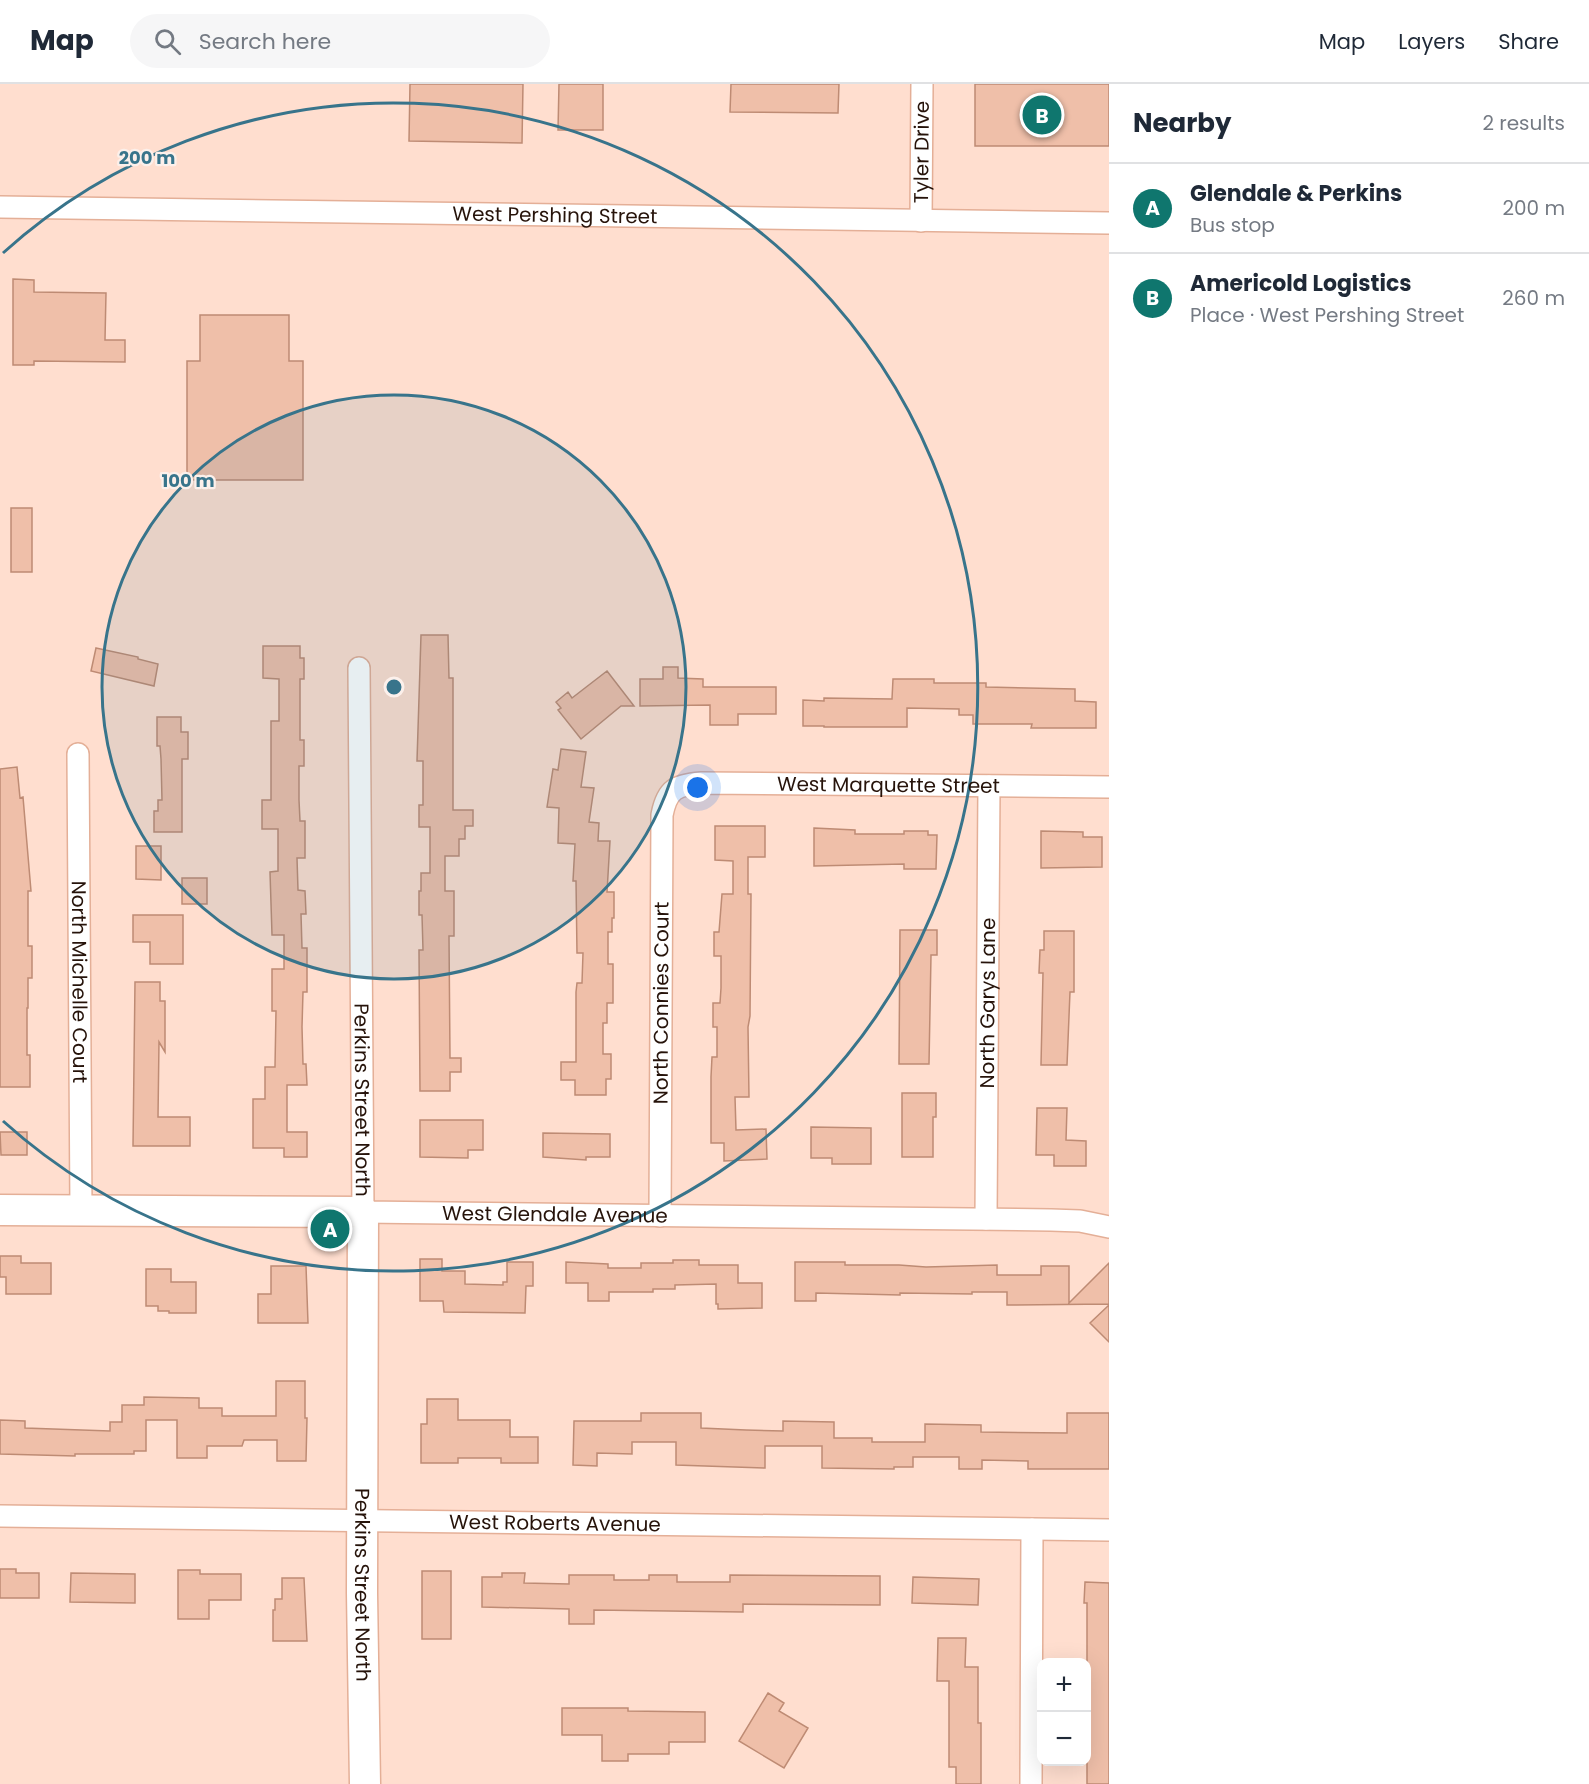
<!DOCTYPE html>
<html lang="en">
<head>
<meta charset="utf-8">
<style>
	:root { --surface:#fff; --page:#f6f6f7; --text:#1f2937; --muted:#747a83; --line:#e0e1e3; --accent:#0f766e }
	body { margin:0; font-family:Poppins,sans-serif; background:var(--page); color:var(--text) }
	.controls { position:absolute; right:18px; bottom:18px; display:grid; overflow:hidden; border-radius:12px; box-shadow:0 6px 24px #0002 }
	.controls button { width:54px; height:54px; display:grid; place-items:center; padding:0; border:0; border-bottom:2px solid var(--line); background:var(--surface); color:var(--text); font:30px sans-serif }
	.you { position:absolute; left:698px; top:704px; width:21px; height:21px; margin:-15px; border:4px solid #fff; border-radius:50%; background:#1a73e8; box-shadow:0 0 0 9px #1a73e833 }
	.badge { display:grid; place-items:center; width:39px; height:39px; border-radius:50%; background:var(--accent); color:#fff; font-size:20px; font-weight:700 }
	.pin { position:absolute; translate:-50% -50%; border:3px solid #fff; box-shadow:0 2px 6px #0006 }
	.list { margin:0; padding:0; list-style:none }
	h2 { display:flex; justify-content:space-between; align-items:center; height:78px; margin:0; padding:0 24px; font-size:26px }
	h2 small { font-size:20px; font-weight:400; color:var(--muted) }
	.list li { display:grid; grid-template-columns:39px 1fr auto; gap:18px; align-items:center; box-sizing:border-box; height:90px; padding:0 24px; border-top:2px solid var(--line) }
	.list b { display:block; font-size:22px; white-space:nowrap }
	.list p { margin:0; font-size:20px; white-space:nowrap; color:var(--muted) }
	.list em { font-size:20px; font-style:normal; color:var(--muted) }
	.icon { flex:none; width:33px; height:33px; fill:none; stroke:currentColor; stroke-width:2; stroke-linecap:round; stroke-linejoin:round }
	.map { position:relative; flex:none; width:1109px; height:1700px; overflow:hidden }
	header { display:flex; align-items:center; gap:36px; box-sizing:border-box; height:84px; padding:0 30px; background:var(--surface); border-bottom:2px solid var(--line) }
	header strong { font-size:28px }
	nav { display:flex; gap:33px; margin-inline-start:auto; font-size:21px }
	.search { width:420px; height:54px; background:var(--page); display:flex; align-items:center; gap:15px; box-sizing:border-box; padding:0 21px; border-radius:33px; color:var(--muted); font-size:22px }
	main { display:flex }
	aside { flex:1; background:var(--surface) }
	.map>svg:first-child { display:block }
	.building { fill:#efbfa9; stroke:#be8b74; stroke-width:1.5 }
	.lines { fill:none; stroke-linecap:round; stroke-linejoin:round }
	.street-casing { stroke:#e4af97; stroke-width:24 }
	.secondary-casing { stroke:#e4af97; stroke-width:33 }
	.street { stroke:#fff; stroke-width:21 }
	.secondary { stroke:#fff; stroke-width:30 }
	.ring { fill:none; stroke:#38748b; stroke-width:3 }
	.labels { text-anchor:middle; stroke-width:4.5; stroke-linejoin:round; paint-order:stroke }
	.street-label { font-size:20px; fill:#26130a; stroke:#fcf0eb }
	.centre { fill:#38748b; stroke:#fcf0eb; stroke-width:3 }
	.ring-label { font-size:18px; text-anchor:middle; font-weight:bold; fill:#38748b; stroke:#fcf0eb; stroke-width:4.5; stroke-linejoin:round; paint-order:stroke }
</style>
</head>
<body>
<header>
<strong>Map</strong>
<div class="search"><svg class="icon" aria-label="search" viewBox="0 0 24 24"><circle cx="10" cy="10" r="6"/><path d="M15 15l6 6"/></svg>Search here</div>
<nav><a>Map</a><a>Layers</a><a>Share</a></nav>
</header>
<main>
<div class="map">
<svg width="1109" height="1700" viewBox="0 0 1109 1700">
	<rect width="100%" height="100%" fill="#ffdecf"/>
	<path class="building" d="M 410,0 L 523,0 L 522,59 L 409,57 Z
		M 559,0 L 603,0 L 603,46 L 558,46 Z
		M 731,0 L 839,0 L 838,29 L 730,28 Z
		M 975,0 L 1109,0 L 1109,62 L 975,62 Z
		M 13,195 L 34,196 L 34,208 L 106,209 L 105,256 L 125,256 L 125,278 L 34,277 L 34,281 L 13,281 Z
		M 200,231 L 289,231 L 289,277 L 303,277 L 303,396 L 187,396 L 187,277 L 200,277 Z
		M 11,424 L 32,424 L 32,488 L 11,488 Z
		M 421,551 L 448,551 L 449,594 L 453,594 L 453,726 L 473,726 L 473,742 L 465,742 L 465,755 L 459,755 L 459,772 L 445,772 L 445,807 L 454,807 L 454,852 L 449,852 L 450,974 L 461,974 L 461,988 L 450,988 L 450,1007 L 420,1007 L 419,866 L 423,866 L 422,831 L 419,831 L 419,807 L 421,807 L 421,789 L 430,789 L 430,743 L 419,743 L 419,721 L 423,721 L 423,677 L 417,677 Z
		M 263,562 L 300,562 L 300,574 L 304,574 L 304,595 L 300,595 L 300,656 L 304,656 L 304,682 L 299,682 L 299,716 L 300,737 L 305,737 L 305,774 L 297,774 L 298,806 L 305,807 L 306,830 L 301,830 L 302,864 L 307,864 L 307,908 L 303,908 L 302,943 L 303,980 L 306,980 L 307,1001 L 287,1001 L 287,1048 L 307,1048 L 307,1073 L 284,1073 L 284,1064 L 253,1064 L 253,1015 L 265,1015 L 265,983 L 275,983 L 276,927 L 272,927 L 272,885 L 284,885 L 284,851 L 272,851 L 270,788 L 278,787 L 278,745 L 262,745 L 262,716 L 271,716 L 271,637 L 279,637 L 279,595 L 263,594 Z
		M 96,564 L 138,573 L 138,575 L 158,580 L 154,602 L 91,587 Z
		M 663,583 L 678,583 L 678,594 L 703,595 L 703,603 L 776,603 L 776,630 L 738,630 L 738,641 L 710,641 L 710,621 L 640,622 L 640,595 L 663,595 Z
		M 607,587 L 634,622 L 621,622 L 581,655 L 558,626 L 561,624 L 556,618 L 568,608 L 572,614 Z
		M 893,595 L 934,595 L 934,599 L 986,599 L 986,603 L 1075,605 L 1075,617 L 1096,618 L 1096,644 L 1031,644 L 1032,640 L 973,640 L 973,631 L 959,631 L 959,625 L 907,624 L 907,643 L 824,643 L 824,642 L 803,642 L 803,616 L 824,617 L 824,614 L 892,615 Z
		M 157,633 L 181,633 L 181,648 L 188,648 L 188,675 L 182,675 L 182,748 L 154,748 L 154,727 L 158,727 L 158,716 L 162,716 L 161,675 L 160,662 L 157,662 Z
		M 561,665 L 586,668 L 581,703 L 594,704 L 589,738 L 599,739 L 598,757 L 610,757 L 607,808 L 614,808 L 614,834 L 612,834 L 612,848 L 608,848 L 608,880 L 613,880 L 613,919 L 607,919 L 607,939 L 603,939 L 603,970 L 611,970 L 611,995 L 606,995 L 606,1011 L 575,1011 L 575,996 L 561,996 L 561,978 L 576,978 L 576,908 L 577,899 L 582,899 L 583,869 L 577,869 L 576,797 L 573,797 L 575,760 L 558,759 L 559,724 L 547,723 L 553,685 L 558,686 Z
		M 17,683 L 20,714 L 23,713 L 31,807 L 28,807 L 28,862 L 32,862 L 32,894 L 28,894 L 28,924 L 27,924 L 27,971 L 30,971 L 30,1003 L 0,1003 L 0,685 Z
		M 715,742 L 765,742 L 765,773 L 748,773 L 748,810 L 751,810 L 750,932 L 748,943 L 749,1013 L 735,1013 L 736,1046 L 766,1045 L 767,1075 L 724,1077 L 724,1059 L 711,1059 L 711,993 L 712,973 L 717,973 L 717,943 L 713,943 L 713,919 L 720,919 L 721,904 L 721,872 L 714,872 L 714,848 L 719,848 L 722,810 L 733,810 L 733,777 L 715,776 Z
		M 814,744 L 855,746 L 855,750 L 904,750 L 904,747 L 928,747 L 928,751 L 937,751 L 936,785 L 904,785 L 904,780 L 814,782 Z
		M 1041,747 L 1083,748 L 1083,753 L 1102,753 L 1102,783 L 1041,784 Z
		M 136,762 L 161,762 L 161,796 L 136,795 Z
		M 182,794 L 207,794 L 207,820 L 182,820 Z
		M 133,831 L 183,831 L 183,880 L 150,880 L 150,858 L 133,858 Z
		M 900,846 L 937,846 L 937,871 L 931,871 L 929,980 L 899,980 Z
		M 1044,847 L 1074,847 L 1074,908 L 1070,908 L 1067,981 L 1041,981 L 1043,889 L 1039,889 L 1040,866 L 1044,866 Z
		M 135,898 L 160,898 L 160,917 L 165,917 L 165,968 L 159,958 L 158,1033 L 190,1033 L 190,1062 L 133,1062 Z
		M 902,1009 L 936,1009 L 936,1033 L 933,1033 L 933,1073 L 902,1073 Z
		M 1037,1024 L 1067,1024 L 1066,1056 L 1086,1057 L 1086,1082 L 1054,1082 L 1054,1071 L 1036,1071 Z
		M 420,1036 L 483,1036 L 483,1066 L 468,1066 L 468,1074 L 420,1073 Z
		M 811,1043 L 871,1044 L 871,1080 L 832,1080 L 832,1074 L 811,1074 Z
		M 0,1048 L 27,1048 L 27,1071 L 1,1071 Z
		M 543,1049 L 610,1050 L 610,1073 L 586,1073 L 586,1076 L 543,1073 Z
		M 0,1172 L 21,1172 L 21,1179 L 51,1179 L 51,1210 L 6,1210 L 6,1193 L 0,1193 Z
		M 420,1175 L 442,1175 L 442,1187 L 465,1187 L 465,1200 L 503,1201 L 503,1198 L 507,1198 L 507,1178 L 533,1178 L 533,1202 L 526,1202 L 525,1229 L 444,1228 L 443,1217 L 420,1217 Z
		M 673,1176 L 699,1176 L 699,1181 L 738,1181 L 738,1199 L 762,1199 L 762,1224 L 718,1225 L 718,1220 L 716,1220 L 716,1200 L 675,1201 L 675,1205 L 653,1205 L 653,1208 L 609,1208 L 609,1217 L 588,1217 L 588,1199 L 566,1199 L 566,1178 L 608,1180 L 608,1184 L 641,1184 L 641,1179 L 673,1179 Z
		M 795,1178 L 845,1178 L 845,1181 L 899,1181 L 926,1183 L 997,1181 L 997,1191 L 1041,1191 L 1041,1182 L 1069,1182 L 1069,1219 L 1109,1179 L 1109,1220 L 1007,1221 L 1007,1208 L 972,1208 L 972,1210 L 900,1209 L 900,1211 L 816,1209 L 816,1217 L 795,1217 Z
		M 271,1182 L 306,1182 L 308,1239 L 258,1239 L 258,1210 L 271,1210 Z
		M 146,1185 L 171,1185 L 171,1198 L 196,1198 L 196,1229 L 169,1229 L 169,1227 L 158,1227 L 158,1222 L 146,1222 Z
		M 1109,1221 L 1109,1258 L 1090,1239 Z
		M 276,1297 L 305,1297 L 305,1334 L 307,1334 L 306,1377 L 277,1377 L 277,1356 L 244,1356 L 242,1362 L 207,1362 L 207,1374 L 177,1374 L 177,1336 L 146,1336 L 146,1367 L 134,1367 L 134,1370 L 75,1370 L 75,1372 L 0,1370 L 0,1336 L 25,1337 L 25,1344 L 110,1347 L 110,1338 L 122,1338 L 122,1321 L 144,1321 L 144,1313 L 199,1314 L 199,1324 L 222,1324 L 222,1332 L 276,1332 Z
		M 427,1315 L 458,1315 L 458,1336 L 510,1336 L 510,1353 L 538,1353 L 538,1379 L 501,1379 L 501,1374 L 458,1374 L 458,1379 L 421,1379 L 421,1340 L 427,1340 Z
		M 641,1329 L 701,1329 L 701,1344 L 746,1346 L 783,1347 L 783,1337 L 834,1338 L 834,1354 L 872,1354 L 872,1358 L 925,1358 L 925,1340 L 981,1341 L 981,1348 L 1067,1349 L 1067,1329 L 1109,1329 L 1109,1385 L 1028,1385 L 1028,1377 L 982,1376 L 982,1385 L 959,1385 L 959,1373 L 913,1373 L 913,1383 L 894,1383 L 894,1385 L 822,1384 L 822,1362 L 765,1362 L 765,1384 L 676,1381 L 676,1358 L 632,1358 L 632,1370 L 597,1369 L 597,1382 L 573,1381 L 574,1337 L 641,1337 Z
		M 0,1485 L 16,1485 L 16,1489 L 39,1489 L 39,1514 L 0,1514 Z
		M 178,1486 L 200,1486 L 200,1490 L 241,1490 L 241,1516 L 209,1516 L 209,1535 L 178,1535 Z
		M 422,1487 L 451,1487 L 451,1555 L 422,1555 Z
		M 71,1489 L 135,1490 L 135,1519 L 70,1518 Z
		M 502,1489 L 525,1489 L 524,1499 L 569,1500 L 569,1491 L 614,1491 L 614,1496 L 649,1496 L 649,1491 L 677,1491 L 677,1498 L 730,1498 L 730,1491 L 880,1492 L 880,1521 L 743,1520 L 743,1528 L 594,1526 L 594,1540 L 569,1540 L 569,1525 L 482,1523 L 482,1493 L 502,1493 Z
		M 913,1493 L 979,1495 L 978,1521 L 912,1519 Z
		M 282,1494 L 304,1494 L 307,1557 L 273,1557 L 273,1526 L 275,1526 L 275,1515 L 282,1515 Z
		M 1085,1498 L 1109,1499 L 1109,1700 L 1087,1700 L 1087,1519 L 1084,1519 Z
		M 938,1554 L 966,1554 L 965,1583 L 978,1583 L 978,1639 L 981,1639 L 981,1700 L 956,1700 L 956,1683 L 949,1683 L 949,1597 L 937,1597 Z
		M 768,1609 L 784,1619 L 779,1627 L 808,1644 L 784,1684 L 739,1657 Z
		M 562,1624 L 628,1624 L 628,1627 L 705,1628 L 705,1658 L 669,1658 L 669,1670 L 628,1670 L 628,1677 L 602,1677 L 602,1651 L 562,1651 Z"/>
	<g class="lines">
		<defs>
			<g id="street">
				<path id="s1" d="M 0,123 L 1109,139"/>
				<path id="s2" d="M 921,137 L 922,0"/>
				<path id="s3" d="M 359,584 L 363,1128 L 1051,1136 L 1080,1137 L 1109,1143"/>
				<path id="s4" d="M 78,670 L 81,1127"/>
				<path id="s5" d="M 660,1132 L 662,731 C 667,705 676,701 701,699 L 1109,703"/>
				<path id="s6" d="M 986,1135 L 989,702"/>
				<path id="s7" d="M 0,1432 L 1109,1446"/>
				<path d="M 1031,1700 L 1032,1445"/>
			</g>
			<g id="secondary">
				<path id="s8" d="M 0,1126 L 363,1128 L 362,1509 L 365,1700"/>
			</g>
		</defs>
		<use href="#street" class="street-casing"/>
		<use href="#secondary" class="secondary-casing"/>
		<use href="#street" class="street"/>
		<use href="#secondary" class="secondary"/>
	</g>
	<circle cx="394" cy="603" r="292" fill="#38748b" fill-opacity=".12"/>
	<g class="ring">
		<circle cx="394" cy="603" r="292"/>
		<path d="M3 169A584 584 0 1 1 3 1037"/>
	</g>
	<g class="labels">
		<g class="street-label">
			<text dy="7" stroke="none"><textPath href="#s2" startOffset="69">Tyler Drive</textPath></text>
			<text dy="7" stroke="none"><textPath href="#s1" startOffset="555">West Pershing Street</textPath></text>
			<text dy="7" stroke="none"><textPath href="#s5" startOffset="645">West Marquette Street</textPath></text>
			<text dy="7" stroke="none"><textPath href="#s4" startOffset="228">North Michelle Court</textPath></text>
			<text dy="7" stroke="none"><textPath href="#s6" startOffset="216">North Garys Lane</textPath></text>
			<text dy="7" stroke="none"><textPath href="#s5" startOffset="213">North Connies Court</textPath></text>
			<text dy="7" stroke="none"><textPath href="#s3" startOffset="432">Perkins Street North</textPath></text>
			<text dy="7" stroke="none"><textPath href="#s3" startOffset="736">West Glendale Avenue</textPath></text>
			<text dy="7" stroke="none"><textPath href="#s7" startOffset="555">West Roberts Avenue</textPath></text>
			<text dy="7" stroke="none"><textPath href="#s8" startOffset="736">Perkins Street North</textPath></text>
		</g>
	</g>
	<circle cx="394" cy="603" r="9" class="centre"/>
	<g class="ring-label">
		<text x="147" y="80">200 m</text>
		<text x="188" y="403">100 m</text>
	</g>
</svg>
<div class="controls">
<button>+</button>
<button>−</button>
</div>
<div class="you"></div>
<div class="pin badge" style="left:330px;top:1145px">A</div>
<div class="pin badge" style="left:1042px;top:31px">B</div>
</div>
<aside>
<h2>Nearby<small>2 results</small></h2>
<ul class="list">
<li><span class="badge">A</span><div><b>Glendale &amp; Perkins</b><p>Bus stop</p></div><em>200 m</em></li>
<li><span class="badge">B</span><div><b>Americold Logistics</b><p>Place · West Pershing Street</p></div><em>260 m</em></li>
</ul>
</aside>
</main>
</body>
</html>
